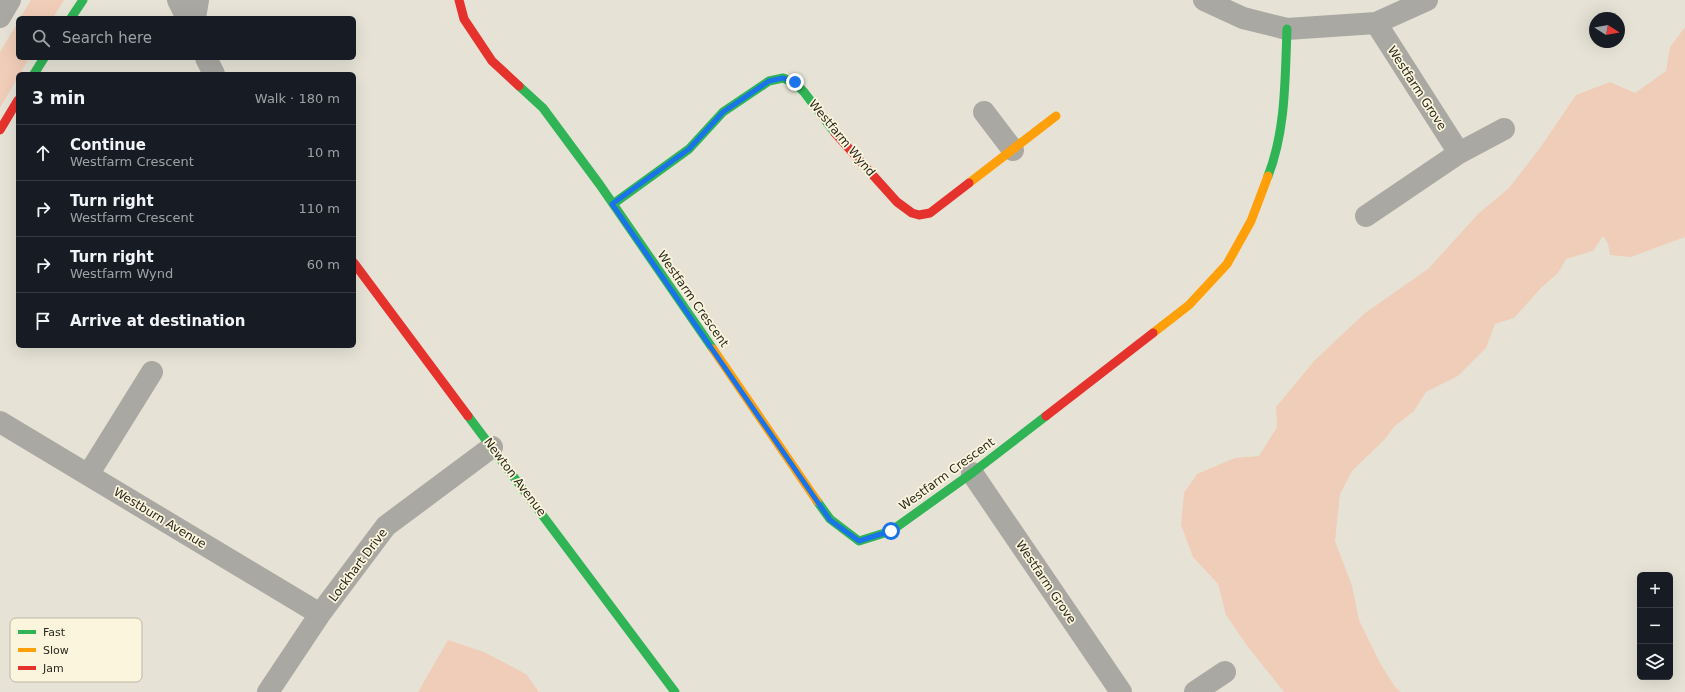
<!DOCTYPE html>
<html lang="en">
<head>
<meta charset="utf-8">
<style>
	:root { --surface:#171b24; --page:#20242c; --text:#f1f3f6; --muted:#9ea1a6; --line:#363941 }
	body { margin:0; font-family:"DejaVu Sans",sans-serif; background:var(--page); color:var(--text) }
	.controls { position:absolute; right:12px; bottom:12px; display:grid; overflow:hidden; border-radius:6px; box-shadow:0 4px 16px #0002 }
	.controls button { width:36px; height:36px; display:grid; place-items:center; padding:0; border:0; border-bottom:1px solid var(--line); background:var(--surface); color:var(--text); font:20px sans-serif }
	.compass { position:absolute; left:1589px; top:12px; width:36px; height:36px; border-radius:50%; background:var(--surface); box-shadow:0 4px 16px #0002; rotate:101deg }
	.stop { position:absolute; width:12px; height:12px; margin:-9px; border:3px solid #1a73e8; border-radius:50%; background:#fff }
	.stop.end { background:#1a73e8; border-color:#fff; box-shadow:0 1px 4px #0008 }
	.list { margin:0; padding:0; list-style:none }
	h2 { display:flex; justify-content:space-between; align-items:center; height:52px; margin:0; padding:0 16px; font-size:17px }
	h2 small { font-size:13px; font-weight:400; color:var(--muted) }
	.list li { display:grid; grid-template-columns:26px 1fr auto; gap:12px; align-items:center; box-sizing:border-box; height:56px; padding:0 16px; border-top:1px solid var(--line) }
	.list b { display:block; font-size:15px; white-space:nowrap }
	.list p { margin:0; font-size:13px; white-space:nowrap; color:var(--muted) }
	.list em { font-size:13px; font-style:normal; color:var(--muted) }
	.icon { flex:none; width:22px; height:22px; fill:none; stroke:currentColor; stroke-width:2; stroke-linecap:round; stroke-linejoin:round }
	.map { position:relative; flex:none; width:1685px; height:692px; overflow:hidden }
	.search { position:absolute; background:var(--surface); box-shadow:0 4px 16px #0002; left:16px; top:16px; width:340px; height:44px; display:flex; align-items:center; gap:10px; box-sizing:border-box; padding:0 14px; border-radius:6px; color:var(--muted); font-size:15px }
	.panel { position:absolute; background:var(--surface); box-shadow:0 4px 16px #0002; left:16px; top:72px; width:340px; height:276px; border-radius:6px }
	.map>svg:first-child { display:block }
	.green { fill:#f0cdb8 }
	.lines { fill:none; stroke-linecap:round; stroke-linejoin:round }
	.street { stroke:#aaa8a2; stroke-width:22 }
	.fast { stroke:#30b455; stroke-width:9 }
	.slow { stroke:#ff9f0a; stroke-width:9 }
	.jam { stroke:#e5322d; stroke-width:9 }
	.route { stroke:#1a73e8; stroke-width:5 }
	.labels { text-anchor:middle; stroke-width:3.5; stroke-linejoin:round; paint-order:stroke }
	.street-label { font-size:12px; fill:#29271e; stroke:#faf5dc }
	.key { fill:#faf5dc; stroke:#bbb7a3; stroke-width:1 }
	.key-label { font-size:11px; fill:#29271e }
</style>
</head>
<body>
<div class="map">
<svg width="1685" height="692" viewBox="0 0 1685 692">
	<rect width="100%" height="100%" fill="#e6e3d6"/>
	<path class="green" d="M 31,0 L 64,0 L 53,18 L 20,18 Z
		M 18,22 L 18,58 L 29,58 L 20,74 L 18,74 L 18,77 L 0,108 L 0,52 Z
		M 1685,27 L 1685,237 L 1631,257 L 1610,255 L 1608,244 L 1603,236 L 1593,251 L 1566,259 L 1558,273 L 1541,288 L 1514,318 L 1495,324 L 1486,348 L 1458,376 L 1426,392 L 1414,411 L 1395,426 L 1384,440 L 1352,471 L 1340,494 L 1335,541 L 1352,586 L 1359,620 L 1380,663 L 1395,687 L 1401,692 L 1284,692 L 1248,647 L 1226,615 L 1218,584 L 1193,557 L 1181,525 L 1184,493 L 1197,474 L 1235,458 L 1259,456 L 1277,427 L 1276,407 L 1314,361 L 1365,313 L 1428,269 L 1479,213 L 1509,188 L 1540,148 L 1576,95 L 1610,82 L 1635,93 L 1666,71 L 1670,47 Z
		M 448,640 L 484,652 L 526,674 L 539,692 L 418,692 Z"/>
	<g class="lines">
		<path class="street" d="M 178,0 L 187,18
			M 1204,0 L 1243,18 L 1287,29 L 1376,23 L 1427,0
			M 0,17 L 10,0
			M 195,18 L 198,0
			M 1376,23 L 1459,153
			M 206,58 L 214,74
			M 984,112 L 1013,150
			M 1366,216 L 1459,153 L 1504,129
			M 0,422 L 320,614
			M 972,473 L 1121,692
			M 88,475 L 152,372
			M 268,692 L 320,614 L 386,526 L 492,447
			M 1195,692 L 1225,672"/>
		<path class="fast" d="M 71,18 L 83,0
			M 34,74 L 44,58
			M 519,86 L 543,108 L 600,185 L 713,349
			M 1268,176 C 1286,130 1285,78 1287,29
			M 613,204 L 689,149 L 723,112 L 769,81 L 783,78 L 795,83 L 804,92 L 835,133
			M 468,416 L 675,692
			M 817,501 L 830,519 L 859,541 L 891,531 L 972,473 L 1046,416"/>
		<path class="slow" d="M 969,183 L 1056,116
			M 1153,333 L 1189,305 L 1227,264 L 1251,221 L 1268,176
			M 713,349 L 817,501"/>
		<path class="jam" d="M 459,0 L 464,19 L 492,61 L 519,86
			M 0,130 L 18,100
			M 835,133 L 897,202 L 912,213 L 919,215 L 930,213 L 969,183
			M 354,263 L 468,416
			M 1046,416 L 1153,333"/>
	</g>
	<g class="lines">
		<path class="route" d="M 795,82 L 783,78 L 769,81 L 723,112 L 689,149 L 612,204 L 830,520 L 859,541 L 891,531"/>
	</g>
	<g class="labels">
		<g class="street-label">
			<text transform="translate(1417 88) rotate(57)" y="4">Westfarm Grove</text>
			<text transform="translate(842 138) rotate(50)" y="4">Westfarm Wynd</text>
			<text transform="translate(693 299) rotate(55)" y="4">Westfarm Crescent</text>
			<text transform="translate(947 474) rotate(-36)" y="4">Westfarm Crescent</text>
			<text transform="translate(515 477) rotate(53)" y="4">Newton Avenue</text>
			<text transform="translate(160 518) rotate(31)" y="4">Westburn Avenue</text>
			<text transform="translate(358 565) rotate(-53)" y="4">Lockhart Drive</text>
			<text transform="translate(1046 582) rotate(56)" y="4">Westfarm Grove</text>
		</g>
	</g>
	<rect x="10" y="618" width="132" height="64" rx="6" class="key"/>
	<rect x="18" y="630" width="18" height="4" fill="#30b455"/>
	<rect x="18" y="648" width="18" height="4" fill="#ff9f0a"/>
	<rect x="18" y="666" width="18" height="4" fill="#e5322d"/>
	<g class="key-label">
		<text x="43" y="636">Fast</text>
		<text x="43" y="654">Slow</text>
		<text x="43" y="672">Jam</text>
	</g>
</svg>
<div class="controls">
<button>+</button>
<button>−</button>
<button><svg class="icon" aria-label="layers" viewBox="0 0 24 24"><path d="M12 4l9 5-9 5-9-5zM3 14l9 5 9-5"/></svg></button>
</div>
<svg class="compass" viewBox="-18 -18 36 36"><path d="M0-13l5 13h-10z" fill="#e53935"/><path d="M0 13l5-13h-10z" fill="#9ea1a6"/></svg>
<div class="stop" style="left:891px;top:531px"></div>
<div class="stop end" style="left:795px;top:82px"></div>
<div class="search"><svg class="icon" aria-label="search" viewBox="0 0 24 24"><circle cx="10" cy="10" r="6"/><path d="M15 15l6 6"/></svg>Search here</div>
<section class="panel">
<h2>3 min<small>Walk · 180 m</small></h2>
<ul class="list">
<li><svg class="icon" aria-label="ahead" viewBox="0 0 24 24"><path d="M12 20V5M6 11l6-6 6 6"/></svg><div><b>Continue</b><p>Westfarm Crescent</p></div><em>10 m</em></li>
<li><svg class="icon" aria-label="right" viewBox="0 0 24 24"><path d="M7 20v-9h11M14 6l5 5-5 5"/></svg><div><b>Turn right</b><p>Westfarm Crescent</p></div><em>110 m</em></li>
<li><svg class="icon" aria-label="right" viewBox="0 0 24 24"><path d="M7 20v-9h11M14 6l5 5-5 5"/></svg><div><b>Turn right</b><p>Westfarm Wynd</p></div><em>60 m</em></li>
<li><svg class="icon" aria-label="arrive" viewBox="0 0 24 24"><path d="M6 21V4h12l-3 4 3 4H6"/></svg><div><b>Arrive at destination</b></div></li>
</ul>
</section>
</div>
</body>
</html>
